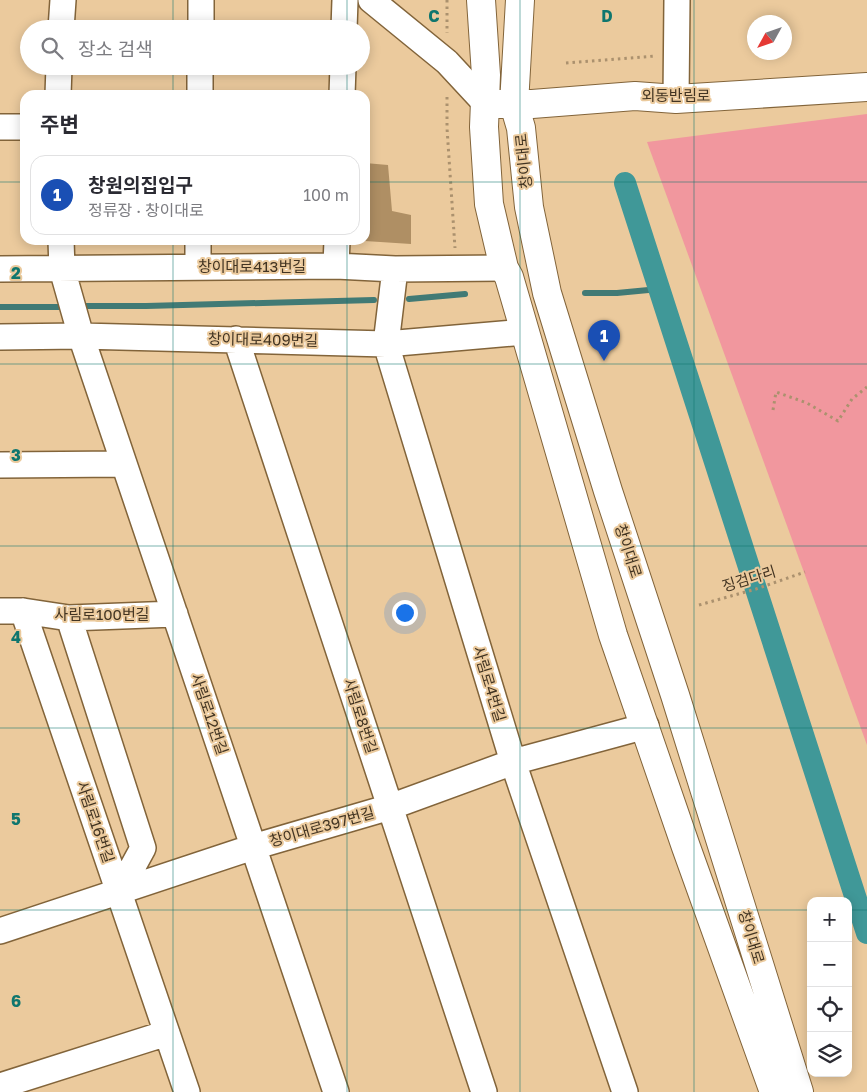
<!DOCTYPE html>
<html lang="ko">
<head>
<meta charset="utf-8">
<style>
	:root { --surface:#fff; --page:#f2f2f3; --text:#2b2b33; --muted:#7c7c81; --line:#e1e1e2; --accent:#2563eb }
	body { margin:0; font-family:"Golos Text","Noto Sans KR",sans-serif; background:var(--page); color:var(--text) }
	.controls { position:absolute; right:15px; bottom:15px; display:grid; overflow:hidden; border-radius:10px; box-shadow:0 2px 12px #0003 }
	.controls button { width:45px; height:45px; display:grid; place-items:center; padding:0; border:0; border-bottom:1px solid var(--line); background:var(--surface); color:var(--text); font:25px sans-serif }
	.compass { position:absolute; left:747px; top:15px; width:45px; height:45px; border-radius:50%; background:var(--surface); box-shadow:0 2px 12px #0003; rotate:230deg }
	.you { position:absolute; left:404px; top:612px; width:18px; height:18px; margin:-12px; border:4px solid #fff; border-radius:50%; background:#1a73e8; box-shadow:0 0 0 8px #1a73e833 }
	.badge { display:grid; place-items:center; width:32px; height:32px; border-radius:50%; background:var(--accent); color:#fff; font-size:16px; font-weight:700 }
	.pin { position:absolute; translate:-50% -41px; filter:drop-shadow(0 1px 2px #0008) }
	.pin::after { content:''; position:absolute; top:26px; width:18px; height:15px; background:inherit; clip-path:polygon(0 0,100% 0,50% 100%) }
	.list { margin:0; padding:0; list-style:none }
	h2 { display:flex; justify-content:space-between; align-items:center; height:65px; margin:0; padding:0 20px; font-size:21px }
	h2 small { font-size:16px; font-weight:400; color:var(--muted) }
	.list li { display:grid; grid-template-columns:32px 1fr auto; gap:15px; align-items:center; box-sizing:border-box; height:80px; margin:0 10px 10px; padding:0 10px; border:1px solid var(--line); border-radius:15px }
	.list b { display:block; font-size:19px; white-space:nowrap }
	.list p { margin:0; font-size:16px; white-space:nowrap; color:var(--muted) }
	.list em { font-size:16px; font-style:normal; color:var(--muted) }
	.icon { flex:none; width:28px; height:28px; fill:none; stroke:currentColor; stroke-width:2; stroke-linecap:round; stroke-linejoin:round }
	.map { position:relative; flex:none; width:867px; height:1092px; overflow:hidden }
	.search { position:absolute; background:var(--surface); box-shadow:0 2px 12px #0003; left:20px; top:20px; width:350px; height:55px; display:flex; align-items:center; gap:12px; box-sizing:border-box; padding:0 18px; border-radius:28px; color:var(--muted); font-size:19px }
	.panel { position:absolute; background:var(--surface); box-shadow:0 2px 12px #0003; left:20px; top:90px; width:350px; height:155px; border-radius:15px }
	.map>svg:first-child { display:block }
	.green { fill:#f1979e }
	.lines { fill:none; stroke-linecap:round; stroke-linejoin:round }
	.stream { stroke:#417a75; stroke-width:6 }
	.canal { stroke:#409898; stroke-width:22 }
	.building { fill:#af8f64 }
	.minor-casing { stroke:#82643a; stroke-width:28 }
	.major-casing { stroke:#82643a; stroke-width:30 }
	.path { stroke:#ab916e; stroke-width:3; stroke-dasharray:2.5 4; stroke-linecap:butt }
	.minor { stroke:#fff; stroke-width:25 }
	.major { stroke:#fff; stroke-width:28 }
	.grid { fill:none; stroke:#0f766e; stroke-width:1; stroke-opacity:0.55 }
	.labels { text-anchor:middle; stroke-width:4; stroke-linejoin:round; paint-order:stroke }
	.street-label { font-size:15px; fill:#423422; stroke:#ebca9d }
	.grid-label { font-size:16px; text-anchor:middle; font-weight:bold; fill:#0f766e; stroke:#ebca9d; stroke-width:4; stroke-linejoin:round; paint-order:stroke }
</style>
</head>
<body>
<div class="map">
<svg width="867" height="1092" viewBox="0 0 867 1092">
	<rect width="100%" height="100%" fill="#ebca9d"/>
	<path class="green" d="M 867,114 L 867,745 L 647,142 Z"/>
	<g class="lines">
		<path class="stream" d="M 585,293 L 617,293 L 659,289
			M 409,299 L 465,294
			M 79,306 L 146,306 L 374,300
			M 0,307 L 66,307"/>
		<path class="canal" d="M 625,183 L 867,933"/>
	</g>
	<path class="building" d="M 365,163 L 388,165 L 392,211 L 411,215 L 411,244 L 365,241 Z"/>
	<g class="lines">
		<defs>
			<path id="minor" d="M 371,0 L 447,62 L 486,104
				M 61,29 L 63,0
				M 201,29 L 201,0
				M 344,29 L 345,0
				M 58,95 L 59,66
				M 200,95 L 200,66
				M 342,95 L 343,66
				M 676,99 L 677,0
				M 0,127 L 25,127
				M 61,240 L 62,269 L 81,336 L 336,1092
				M 336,266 L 337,240
				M 198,267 L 198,240
				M 0,269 L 336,266 L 395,269 L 504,268
				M 395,269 L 386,344 L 513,762 L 625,1092
				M 0,337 L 81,336 L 386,344 L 525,332
				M 236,339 L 484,1092
				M 0,465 L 124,464
				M 0,611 L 23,611 L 69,618 L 175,614
				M 23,611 L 187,1092
				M 69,618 L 143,848 L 119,892
				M 0,931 L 253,847 L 390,807 L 513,762 L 646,726
				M 0,1086 L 167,1033"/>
			<path id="major" d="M 481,0 L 486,75 L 484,127 L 489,204 L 504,268 L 509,277 L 525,332 L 613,635 L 686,847 L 774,1092
				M 520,0 L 514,104 L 521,128 L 529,207 L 547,293 L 608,491 L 675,695 L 799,1092
				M 497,104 L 532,104 L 635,96 L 676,99 L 867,87"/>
		</defs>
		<use href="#minor" class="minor-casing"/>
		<use href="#major" class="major-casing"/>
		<path class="path" d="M 447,0 L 447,33
			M 566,63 L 655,56
			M 447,97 L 447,128 L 455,248
			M 773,410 L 776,392 L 807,403 L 838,421 L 852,399 L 867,387
			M 699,605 L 756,589 L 805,572"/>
		<use href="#minor" class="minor"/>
		<use href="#major" class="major"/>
	</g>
	<path class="grid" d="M 173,0 L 173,29M 347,0 L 347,29M 520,0 L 520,1092M 694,0 L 694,1092M 173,66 L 173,95M 347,66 L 347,95M 0,182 L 25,182M 365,182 L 867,182M 173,240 L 173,1092M 347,240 L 347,1092M 0,364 L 867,364M 0,546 L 867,546M 0,728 L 867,728M 0,910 L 811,910M 848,910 L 867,910"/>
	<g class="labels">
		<g class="street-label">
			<text x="676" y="101">외동반림로</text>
			<text transform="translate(524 161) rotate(-96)" y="5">창이대로</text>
			<text x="252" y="272">창이대로413번길</text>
			<text transform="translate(263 340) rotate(1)" y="5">창이대로409번길</text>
			<text transform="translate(628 551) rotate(72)" y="5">창이대로</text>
			<text transform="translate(749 579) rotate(-17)" y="5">징검다리</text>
			<text x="102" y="620">사림로100번길</text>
			<text transform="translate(489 684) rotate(73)" y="5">사림로4번길</text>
			<text transform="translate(209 714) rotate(71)" y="5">사림로12번길</text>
			<text transform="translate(360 716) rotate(72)" y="5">사림로8번길</text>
			<text transform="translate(95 822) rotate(71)" y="5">사림로16번길</text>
			<text transform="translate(322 827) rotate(-16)" y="5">창이대로397번길</text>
			<text transform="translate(751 937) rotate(73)" y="5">창이대로</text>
		</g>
	</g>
	<g class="grid-label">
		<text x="434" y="22">C</text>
		<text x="607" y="22">D</text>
		<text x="16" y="279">2</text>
		<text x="16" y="461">3</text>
		<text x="16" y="643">4</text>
		<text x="16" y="825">5</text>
		<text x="16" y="1007">6</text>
	</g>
</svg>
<div class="controls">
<button>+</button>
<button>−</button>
<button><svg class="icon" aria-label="locate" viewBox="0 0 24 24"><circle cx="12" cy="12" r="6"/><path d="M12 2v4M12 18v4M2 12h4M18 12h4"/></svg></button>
<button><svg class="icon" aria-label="layers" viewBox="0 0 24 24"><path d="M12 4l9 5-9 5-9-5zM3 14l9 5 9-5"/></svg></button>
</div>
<svg class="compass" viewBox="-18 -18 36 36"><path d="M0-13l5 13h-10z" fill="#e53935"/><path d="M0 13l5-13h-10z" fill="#7c7c81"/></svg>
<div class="you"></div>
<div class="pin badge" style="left:604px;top:361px;background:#1a4fb4">1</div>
<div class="search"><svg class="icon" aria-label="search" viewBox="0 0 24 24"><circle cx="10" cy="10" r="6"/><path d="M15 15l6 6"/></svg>장소 검색</div>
<section class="panel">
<h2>주변<small></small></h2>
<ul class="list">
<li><span class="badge" style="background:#1a4fb4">1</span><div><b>창원의집입구</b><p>정류장 · 창이대로</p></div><em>100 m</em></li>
</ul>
</section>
</div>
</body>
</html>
